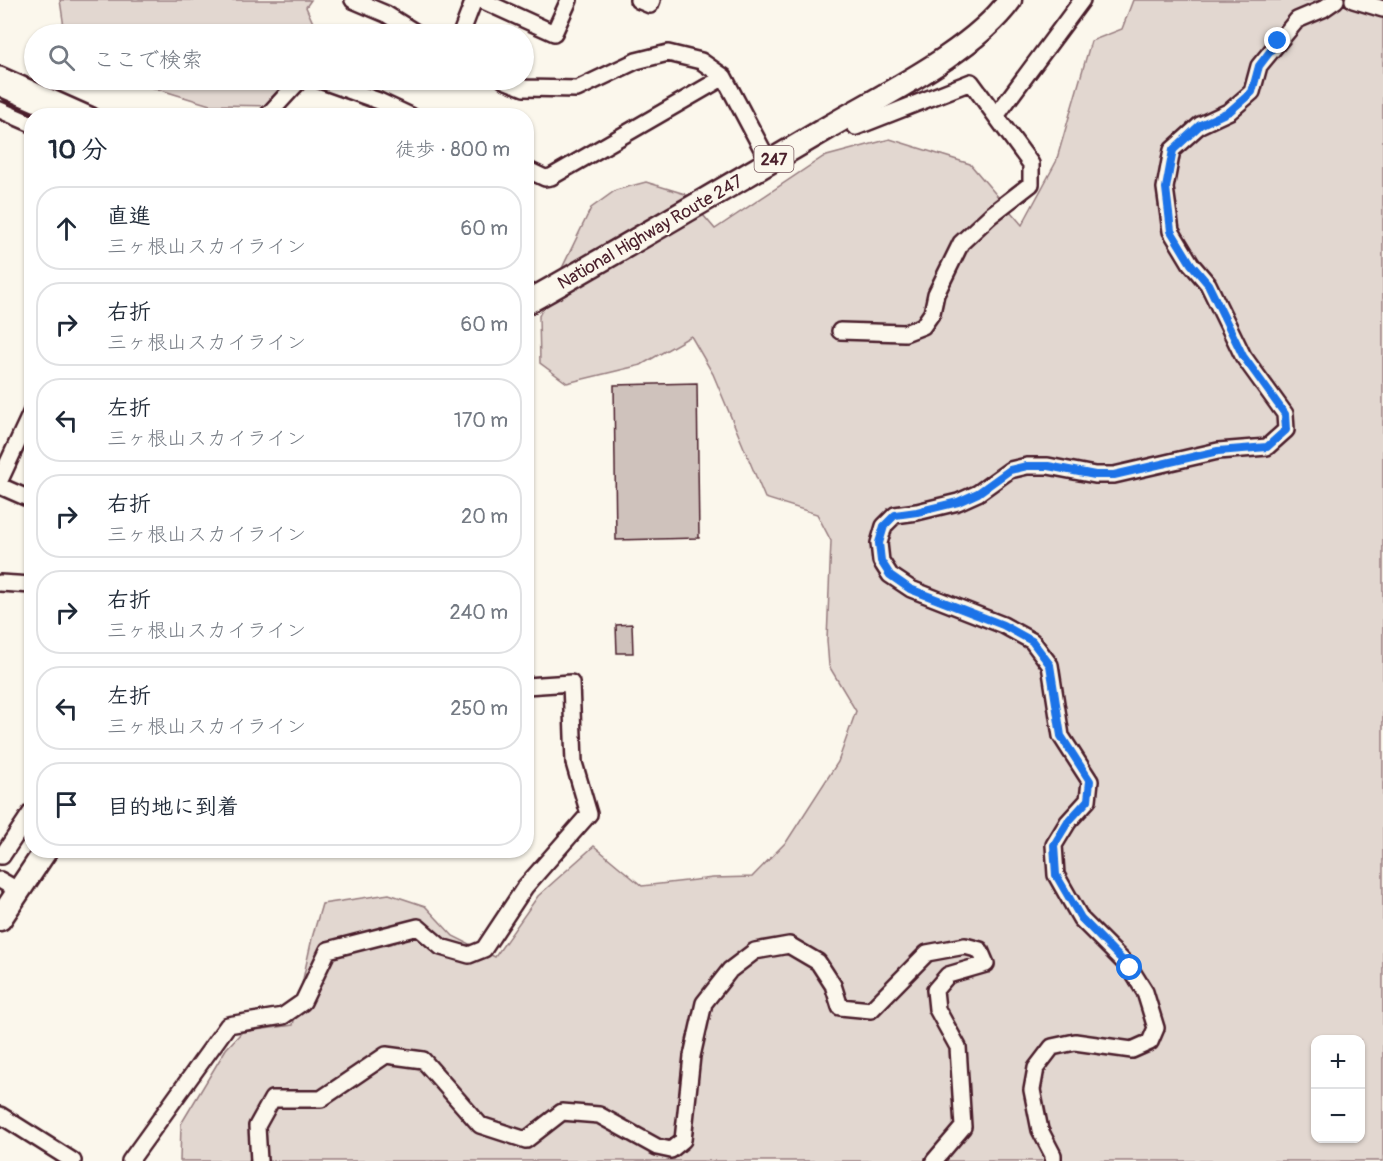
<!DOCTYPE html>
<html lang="ja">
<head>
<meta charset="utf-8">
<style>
	:root { --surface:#fff; --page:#f2f2f3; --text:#1f2937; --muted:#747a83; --line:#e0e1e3 }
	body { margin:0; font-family:Pangolin,"Klee One",sans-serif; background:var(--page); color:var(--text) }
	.controls { position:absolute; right:18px; bottom:18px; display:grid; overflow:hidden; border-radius:12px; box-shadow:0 2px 4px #0004 }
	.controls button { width:54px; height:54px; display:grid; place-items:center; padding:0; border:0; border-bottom:2px solid var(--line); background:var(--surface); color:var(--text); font:30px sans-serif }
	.stop { position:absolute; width:18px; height:18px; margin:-14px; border:4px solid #1a73e8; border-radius:50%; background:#fff }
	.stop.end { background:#1a73e8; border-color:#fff; box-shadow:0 2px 6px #0008 }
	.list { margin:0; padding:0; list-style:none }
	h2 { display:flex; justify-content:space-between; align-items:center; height:78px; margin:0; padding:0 24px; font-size:26px }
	h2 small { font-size:20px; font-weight:400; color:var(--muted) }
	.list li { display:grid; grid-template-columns:39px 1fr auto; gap:18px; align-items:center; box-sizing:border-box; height:84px; margin:0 12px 12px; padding:0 12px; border:2px solid var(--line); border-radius:24px }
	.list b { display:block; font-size:22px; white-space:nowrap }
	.list p { margin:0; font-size:20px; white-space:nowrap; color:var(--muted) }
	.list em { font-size:20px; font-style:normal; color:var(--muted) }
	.icon { flex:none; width:33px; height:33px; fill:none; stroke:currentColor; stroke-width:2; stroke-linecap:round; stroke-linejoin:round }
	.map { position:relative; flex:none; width:1383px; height:1161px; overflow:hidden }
	.search { position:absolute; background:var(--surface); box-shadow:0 2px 4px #0004; left:24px; top:24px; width:510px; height:66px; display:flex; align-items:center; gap:15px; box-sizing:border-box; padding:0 21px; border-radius:33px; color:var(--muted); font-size:22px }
	.panel { position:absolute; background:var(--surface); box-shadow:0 2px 4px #0004; left:24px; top:108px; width:510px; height:750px; border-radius:24px }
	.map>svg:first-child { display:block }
	.green { fill:#e2d7d0; stroke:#967b7e; stroke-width:1.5; fill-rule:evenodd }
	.building { fill:#cfc2bc; stroke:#4a1f2b; stroke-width:1.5 }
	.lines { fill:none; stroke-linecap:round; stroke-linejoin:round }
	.minor-casing { stroke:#4a1f2b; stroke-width:20 }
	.highway-casing { stroke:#4a1f2b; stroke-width:27 }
	.minor { stroke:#fbf7ec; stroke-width:15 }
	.highway { stroke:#fbf7ec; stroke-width:22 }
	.route { stroke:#1a73e8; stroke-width:8 }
	.labels { text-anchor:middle; stroke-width:4.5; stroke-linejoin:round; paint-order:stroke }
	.shield { fill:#fbf7ec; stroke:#7f6065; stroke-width:1.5 }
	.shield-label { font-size:16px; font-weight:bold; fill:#4a1f2b }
	.street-label { font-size:18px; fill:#4a1f2b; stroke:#fbf7ec }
</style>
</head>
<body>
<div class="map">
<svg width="1383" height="1161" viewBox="0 0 1383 1161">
	<rect width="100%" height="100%" fill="#fbf7ec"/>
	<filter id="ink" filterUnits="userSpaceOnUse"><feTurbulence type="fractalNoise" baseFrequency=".0167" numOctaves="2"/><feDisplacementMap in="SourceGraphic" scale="12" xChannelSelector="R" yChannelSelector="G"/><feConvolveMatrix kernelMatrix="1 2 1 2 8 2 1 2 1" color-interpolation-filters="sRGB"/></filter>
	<g filter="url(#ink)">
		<path class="green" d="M 60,0 L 311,0 L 306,7 L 318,34 L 65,34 Z
			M 1133,0 L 1383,0 L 1383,1161 L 180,1161 L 181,1124 L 226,1049 L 242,1032 L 293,1025 L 312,938 L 322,904 L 389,894 L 425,906 L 453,936 L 495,957 L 538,896 L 594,846 L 642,886 L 713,878 L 752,877 L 787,841 L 838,762 L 856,711 L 829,666 L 827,640 L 831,541 L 817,514 L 765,498 L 713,374 L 691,336 L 641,365 L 567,383 L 540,363 L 539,316 L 591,208 L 616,190 L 646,182 L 685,194 L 715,229 L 823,157 L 890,139 L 970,164 L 1022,225 L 1056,162 L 1091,41 L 1122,29 ZM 1316,1040 L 1360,1040 L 1360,1138 L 1316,1138 Z
			M 128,80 L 312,80 L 274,106 L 210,105 Z"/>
		<path class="building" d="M 697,383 L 699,538 L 616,540 L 614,385 Z
			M 632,624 L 633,653 L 617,653 L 616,625 Z"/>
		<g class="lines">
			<defs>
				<path id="minor" d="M 353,0 L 386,14 L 418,34
					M 481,0 L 554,33 L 569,0
					M 638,0 L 650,5 L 652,0
					M 1353,0 L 1383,9
					M 461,34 L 474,0
					M 0,75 L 92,116
					M 320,80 L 379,101 L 411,116
					M 504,80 L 524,88 L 577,89 L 636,61 L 668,53 L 701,61 L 724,77 L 769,162
					M 0,88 L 64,116
					M 0,110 L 32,124
					M 267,116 L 300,80
					M 996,116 L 1082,0
					M 526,169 L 545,178 L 551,177 L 724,77
					M 840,331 L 905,333 L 923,326 L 932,313 L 936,294 L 961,243 L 991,215 L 1031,184 L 1031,164 L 971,82 L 856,127 L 848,116
					M 0,480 L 32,411
					M 0,486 L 32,500
					M 0,583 L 32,585
					M 0,856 L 2,856 L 32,811
					M 0,880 L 19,891
					M 0,1115 L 73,1161
					M 130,1161 L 228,1025 L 283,1016 L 303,1002 L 328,950 L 418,927 L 441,947 L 469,955 L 484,949 L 525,887 L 589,814 L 574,763 L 571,683 L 526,686
					M 259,1161 L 257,1126 L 272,1099 L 321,1099 L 386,1055 L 423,1060 L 480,1125 L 526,1140 L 562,1112 L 599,1115 L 657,1147 L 671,1150 L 683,1140 L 692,1056 L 704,1003 L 730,970 L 755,951 L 789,945 L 818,962 L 833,985 L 840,1007 L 871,1010 L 927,953 L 965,946 L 980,950 L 986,964 L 948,975 L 935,990 L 937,1009 L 958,1047 L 963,1127 L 934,1161
					M 1053,1161 L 1053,1155 L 1040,1130 L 1032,1090 L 1036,1068 L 1052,1047 L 1075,1042 L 1132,1050 L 1150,1042 L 1156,1028 L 1145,992 L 1130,968 L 1081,919 L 1056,875 L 1054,845 L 1068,822 L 1088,800 L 1090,781 L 1061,736 L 1050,665 L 1032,641 L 1003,625 L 911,589 L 890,575 L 881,561 L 879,543 L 884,526 L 895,515 L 917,512 L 958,502 L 978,493 L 1010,470 L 1027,466 L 1048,466 L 1095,475 L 1114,475 L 1218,451 L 1267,447 L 1286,430 L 1285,414 L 1243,356 L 1208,284 L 1191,264 L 1171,231 L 1165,188 L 1172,150 L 1200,125 L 1230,111 L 1252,92 L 1259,66 L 1297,20 L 1323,9 L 1336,0"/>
				<path id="highway" d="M 526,303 C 628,246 728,186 829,127 C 883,95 974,51 1010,0
					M 0,919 L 46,850"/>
			</defs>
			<use href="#minor" class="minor-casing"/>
			<use href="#highway" class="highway-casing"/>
			<use href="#minor" class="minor"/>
			<use href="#highway" class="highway"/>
		</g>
	</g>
	<g class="lines" filter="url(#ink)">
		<path class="route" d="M 1130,968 L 1081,918 L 1056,875 L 1054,845 L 1068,822 L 1088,800 L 1090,781 L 1061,736 L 1050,665 L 1032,641 L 1003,625 L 910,589 L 890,575 L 881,561 L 879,543 L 884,526 L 895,515 L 917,512 L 958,502 L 978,493 L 1010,470 L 1027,466 L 1048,466 L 1095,475 L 1114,475 L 1218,451 L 1267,447 L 1286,430 L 1285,414 L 1243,356 L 1208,284 L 1191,264 L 1171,231 L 1166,188 L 1173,150 L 1200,125 L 1230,111 L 1252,92 L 1259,66 L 1278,41"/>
	</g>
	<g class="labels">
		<rect class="shield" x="754.5" y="146" width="39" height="26" rx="4.5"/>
		<g class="shield-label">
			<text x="774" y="165">247</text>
		</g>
		<g class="street-label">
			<text transform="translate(650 232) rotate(-30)" y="6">National Highway Route 247</text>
		</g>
	</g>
</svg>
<div class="controls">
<button>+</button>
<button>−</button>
</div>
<div class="stop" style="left:1130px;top:968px"></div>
<div class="stop end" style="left:1278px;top:41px"></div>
<div class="search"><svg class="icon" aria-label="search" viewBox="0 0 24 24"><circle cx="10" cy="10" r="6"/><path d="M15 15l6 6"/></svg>ここで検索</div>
<section class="panel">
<h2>10 分<small>徒歩 · 800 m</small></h2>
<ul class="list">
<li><svg class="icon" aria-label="ahead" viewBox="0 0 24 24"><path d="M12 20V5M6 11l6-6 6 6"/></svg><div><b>直進</b><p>三ヶ根山スカイライン</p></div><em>60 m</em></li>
<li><svg class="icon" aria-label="right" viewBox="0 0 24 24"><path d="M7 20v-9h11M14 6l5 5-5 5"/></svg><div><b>右折</b><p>三ヶ根山スカイライン</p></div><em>60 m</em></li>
<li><svg class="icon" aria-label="left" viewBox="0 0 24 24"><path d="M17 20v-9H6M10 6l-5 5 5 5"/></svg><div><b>左折</b><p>三ヶ根山スカイライン</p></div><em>170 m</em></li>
<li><svg class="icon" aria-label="right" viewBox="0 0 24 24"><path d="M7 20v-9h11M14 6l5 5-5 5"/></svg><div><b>右折</b><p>三ヶ根山スカイライン</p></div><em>20 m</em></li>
<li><svg class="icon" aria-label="right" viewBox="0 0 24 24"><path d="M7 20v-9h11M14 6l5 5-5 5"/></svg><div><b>右折</b><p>三ヶ根山スカイライン</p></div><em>240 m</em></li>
<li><svg class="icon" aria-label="left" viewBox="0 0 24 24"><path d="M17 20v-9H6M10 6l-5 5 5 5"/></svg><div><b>左折</b><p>三ヶ根山スカイライン</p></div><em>250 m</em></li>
<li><svg class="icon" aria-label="arrive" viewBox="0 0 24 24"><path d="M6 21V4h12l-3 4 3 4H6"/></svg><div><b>目的地に到着</b></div></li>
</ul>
</section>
</div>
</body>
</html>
